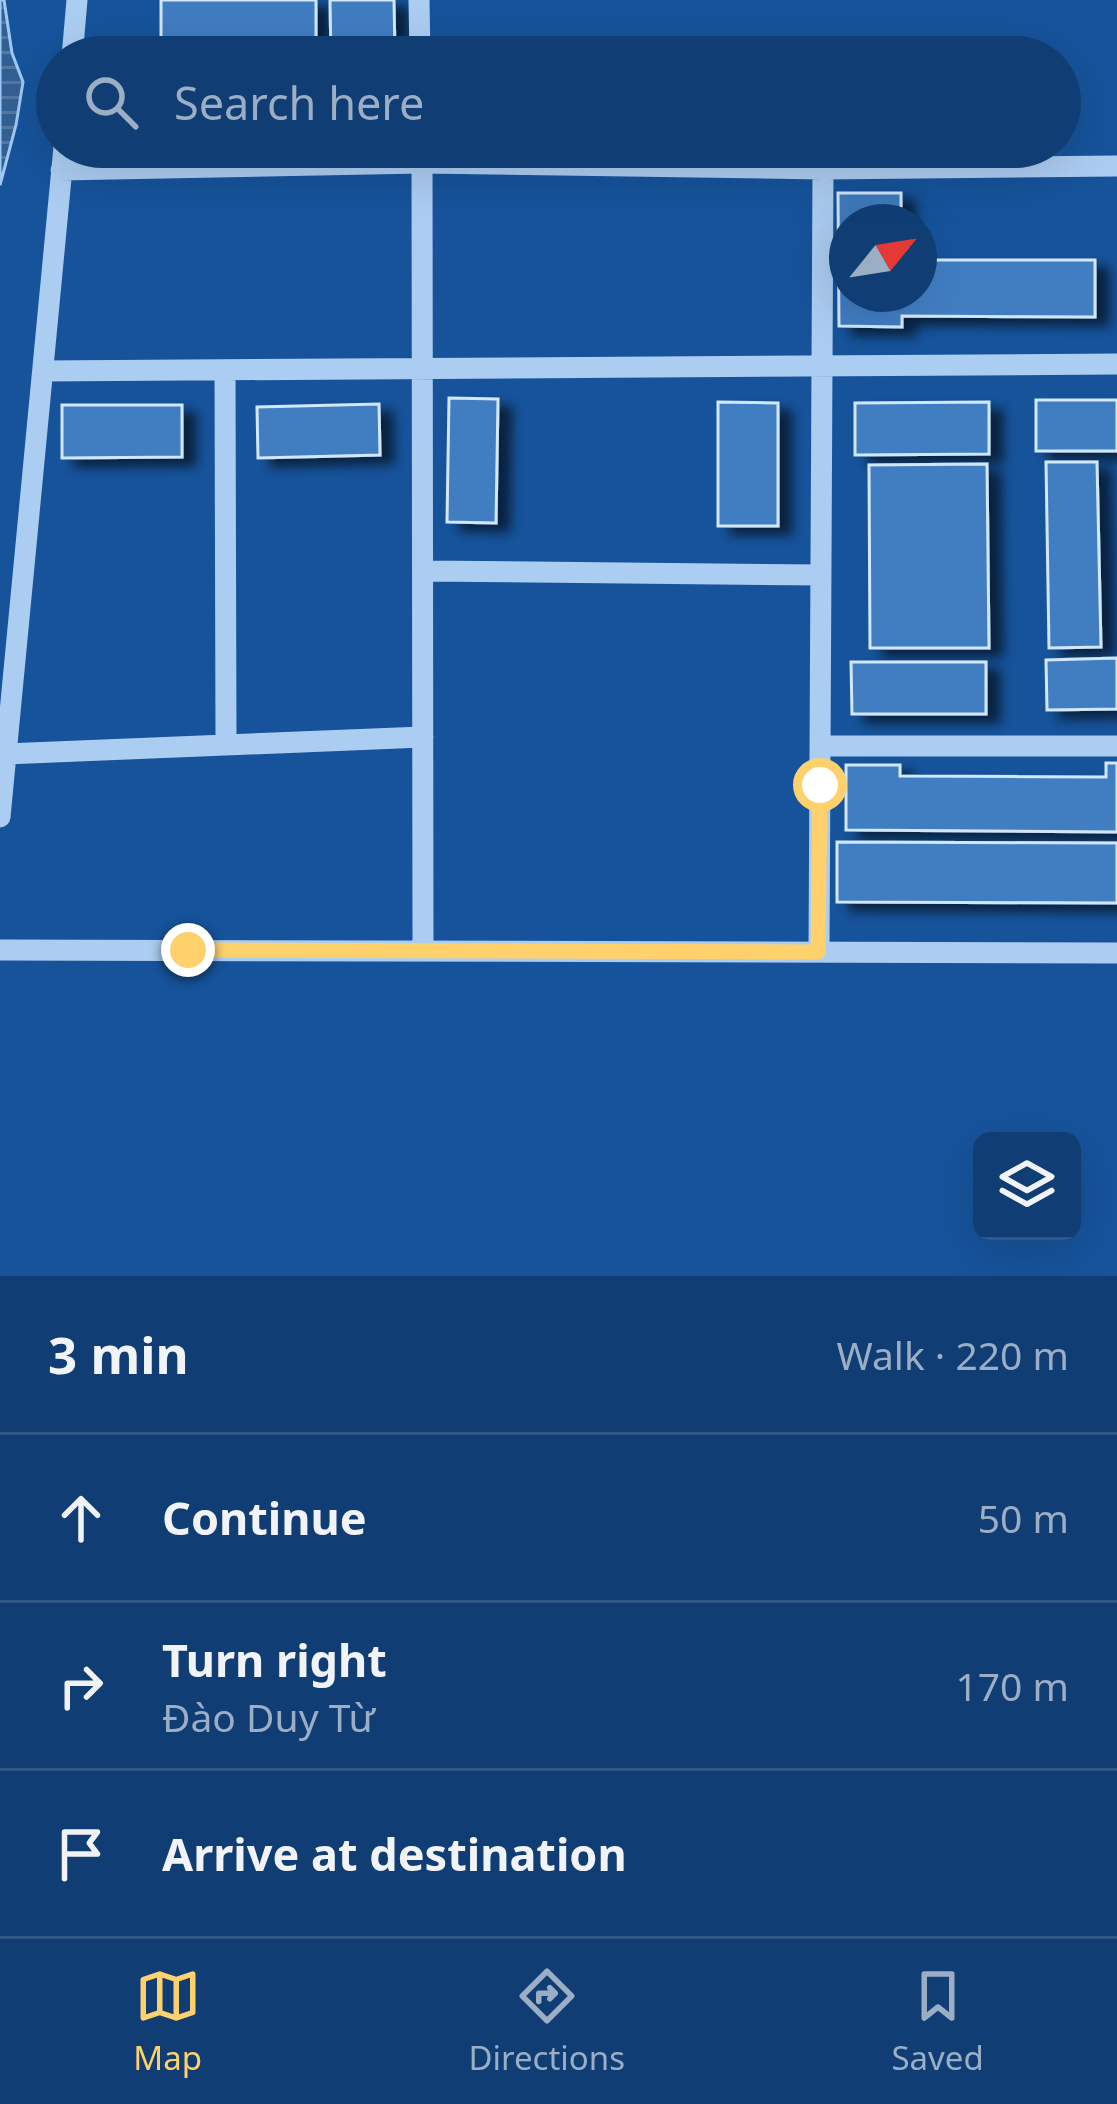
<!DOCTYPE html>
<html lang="en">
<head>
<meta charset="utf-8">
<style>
	:root { --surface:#103e74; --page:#194579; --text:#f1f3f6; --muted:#9caec5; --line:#305786; --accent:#ffd16d }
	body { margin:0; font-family:"Noto Sans",sans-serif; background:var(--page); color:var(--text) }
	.controls { position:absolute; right:36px; bottom:36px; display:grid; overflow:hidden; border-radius:18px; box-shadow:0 12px 48px #0002 }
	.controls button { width:108px; height:108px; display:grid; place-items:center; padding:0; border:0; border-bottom:3px solid var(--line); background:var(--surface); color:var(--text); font:60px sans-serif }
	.compass { position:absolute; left:829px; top:204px; width:108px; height:108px; border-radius:50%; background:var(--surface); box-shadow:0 12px 48px #0002; rotate:60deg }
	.stop { position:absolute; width:36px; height:36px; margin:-27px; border:9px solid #ffd16d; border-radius:50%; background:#fff }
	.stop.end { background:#ffd16d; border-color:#fff; box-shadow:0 3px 12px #0008 }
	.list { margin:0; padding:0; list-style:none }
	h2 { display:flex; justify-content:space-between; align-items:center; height:156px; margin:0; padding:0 48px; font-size:51px }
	h2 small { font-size:39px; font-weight:400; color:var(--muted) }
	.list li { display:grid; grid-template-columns:78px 1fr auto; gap:36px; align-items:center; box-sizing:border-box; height:168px; padding:0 48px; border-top:3px solid var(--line) }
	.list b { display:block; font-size:45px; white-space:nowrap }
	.list p { margin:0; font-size:39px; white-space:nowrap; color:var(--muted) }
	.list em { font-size:39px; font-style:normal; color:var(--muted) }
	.icon { flex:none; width:66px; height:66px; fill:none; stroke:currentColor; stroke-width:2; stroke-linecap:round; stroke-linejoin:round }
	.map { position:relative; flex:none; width:1117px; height:1276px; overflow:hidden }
	.search { position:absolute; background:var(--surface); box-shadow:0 12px 48px #0002; left:36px; right:36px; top:36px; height:132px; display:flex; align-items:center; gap:30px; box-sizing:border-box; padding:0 42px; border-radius:66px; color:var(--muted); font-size:45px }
	.sheet { height:660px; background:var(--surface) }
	nav { display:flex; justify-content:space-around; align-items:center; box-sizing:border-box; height:168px; border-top:3px solid var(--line); background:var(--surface); font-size:33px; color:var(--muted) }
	nav a { display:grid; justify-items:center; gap:6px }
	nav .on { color:var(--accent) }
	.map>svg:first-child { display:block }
	.water { fill:url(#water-rules); stroke:#9ec8f5; stroke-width:3 }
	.building { fill:#3f7dc1; stroke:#d3e7fc; stroke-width:3; filter:url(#shadow) }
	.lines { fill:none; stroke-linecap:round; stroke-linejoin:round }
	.minor { stroke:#accdf2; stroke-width:21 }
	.route { stroke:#ffd16d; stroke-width:15 }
</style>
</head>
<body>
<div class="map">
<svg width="1117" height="1276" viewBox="0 0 1117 1276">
	<defs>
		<pattern id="water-rules" width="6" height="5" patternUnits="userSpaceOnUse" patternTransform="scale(3)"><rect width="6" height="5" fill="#336094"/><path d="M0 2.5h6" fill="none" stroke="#5278a4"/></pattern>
		<filter id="shadow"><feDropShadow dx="13" dy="8" stdDeviation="6" flood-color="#0009"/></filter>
	</defs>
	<rect width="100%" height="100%" fill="#16539b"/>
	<path class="water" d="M 0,0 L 4,0 L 12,53 L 23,82 L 16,125 L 0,185 Z"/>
	<path class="building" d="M 161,0 L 316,0 L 316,54 L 161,54 Z
		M 330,0 L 394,0 L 395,57 L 331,57 Z
		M 838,193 L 901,193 L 901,222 L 847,222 L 847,294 L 919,294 L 919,260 L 1095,260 L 1095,317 L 902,316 L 902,327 L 839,326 Z
		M 449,398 L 498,399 L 496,523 L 447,522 Z
		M 1036,400 L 1117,400 L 1117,451 L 1036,451 Z
		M 718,402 L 778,403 L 778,526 L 718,526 Z
		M 989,402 L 989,454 L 855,455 L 855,403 Z
		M 379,404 L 380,455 L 258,458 L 257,407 Z
		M 62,405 L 182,405 L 182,457 L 62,458 Z
		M 1046,462 L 1097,462 L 1101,647 L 1049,648 Z
		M 987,464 L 989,648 L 870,648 L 869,465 Z
		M 1117,658 L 1117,709 L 1047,710 L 1046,660 Z
		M 851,662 L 986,662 L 986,714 L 852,714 Z
		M 1106,763 L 1117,763 L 1117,832 L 846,830 L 846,765 L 900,765 L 900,776 L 1106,777 Z
		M 837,842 L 1117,843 L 1117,903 L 837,902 Z"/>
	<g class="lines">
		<path class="minor" d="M 419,0 L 420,57
			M 72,57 L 77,0
			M 422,147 L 423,951
			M 61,170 L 422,163 L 823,169 L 1117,166
			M 225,370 L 226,745
			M 43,371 L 1117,364
			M 423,571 L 821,575
			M 820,746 L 1117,746
			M 5,754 L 423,737
			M 0,817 L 64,147
			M 0,950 L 1117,953
			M 819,952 L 823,169"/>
	</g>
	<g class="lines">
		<path class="route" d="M 188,950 L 818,952 L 820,785"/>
	</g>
</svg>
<div class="controls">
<button><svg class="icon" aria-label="layers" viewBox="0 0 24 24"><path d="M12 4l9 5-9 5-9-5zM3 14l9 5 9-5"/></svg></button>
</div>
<svg class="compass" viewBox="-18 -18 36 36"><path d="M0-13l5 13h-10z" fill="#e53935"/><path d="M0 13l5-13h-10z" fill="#9caec5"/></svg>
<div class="stop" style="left:820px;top:785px"></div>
<div class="stop end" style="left:188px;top:950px"></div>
<div class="search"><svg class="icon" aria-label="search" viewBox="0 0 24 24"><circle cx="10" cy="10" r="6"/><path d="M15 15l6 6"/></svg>Search here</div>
</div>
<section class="sheet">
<h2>3 min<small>Walk · 220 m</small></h2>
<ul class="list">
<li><svg class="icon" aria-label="ahead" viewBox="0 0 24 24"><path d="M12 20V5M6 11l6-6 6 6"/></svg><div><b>Continue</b></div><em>50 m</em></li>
<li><svg class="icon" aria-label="right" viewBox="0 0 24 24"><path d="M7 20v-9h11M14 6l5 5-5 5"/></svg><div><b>Turn right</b><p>Đào Duy Từ</p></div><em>170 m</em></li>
<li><svg class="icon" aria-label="arrive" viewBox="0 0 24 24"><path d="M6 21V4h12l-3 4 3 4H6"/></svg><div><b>Arrive at destination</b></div></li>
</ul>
</section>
<nav>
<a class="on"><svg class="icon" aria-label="map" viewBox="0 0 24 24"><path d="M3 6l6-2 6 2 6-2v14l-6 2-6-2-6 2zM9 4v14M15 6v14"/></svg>Map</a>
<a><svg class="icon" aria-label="directions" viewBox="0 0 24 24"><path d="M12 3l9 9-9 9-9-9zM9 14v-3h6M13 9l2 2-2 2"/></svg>Directions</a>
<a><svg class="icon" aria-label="saved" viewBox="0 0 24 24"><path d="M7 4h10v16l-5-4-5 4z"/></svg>Saved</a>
</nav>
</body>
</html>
